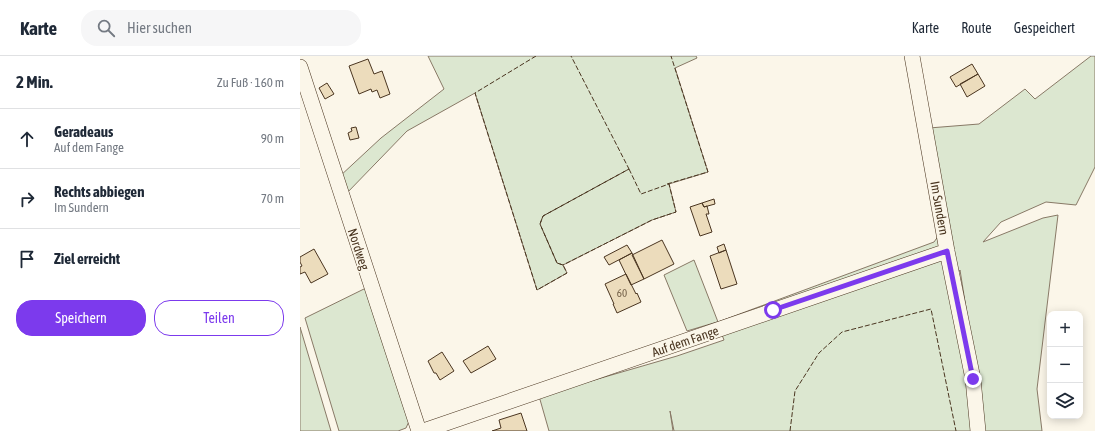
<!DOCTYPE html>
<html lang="de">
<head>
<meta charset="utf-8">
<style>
	:root { --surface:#fff; --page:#f6f6f7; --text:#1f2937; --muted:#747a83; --line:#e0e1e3; --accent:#7c3aed }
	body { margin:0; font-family:"Asap Condensed",sans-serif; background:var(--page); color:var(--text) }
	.controls { position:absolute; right:12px; bottom:12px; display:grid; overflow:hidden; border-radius:8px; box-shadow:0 2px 10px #0003 }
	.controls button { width:36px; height:36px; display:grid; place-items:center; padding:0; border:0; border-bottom:1px solid var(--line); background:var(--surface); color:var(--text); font:20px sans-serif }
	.stop { position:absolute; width:12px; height:12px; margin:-9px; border:3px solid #7c3aed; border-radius:50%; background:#fff }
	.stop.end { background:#7c3aed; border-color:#fff; box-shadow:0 1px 4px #0008 }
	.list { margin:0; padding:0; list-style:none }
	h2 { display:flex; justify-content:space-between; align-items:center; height:52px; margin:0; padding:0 16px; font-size:17px }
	h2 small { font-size:13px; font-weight:400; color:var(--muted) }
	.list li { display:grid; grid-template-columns:26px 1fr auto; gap:12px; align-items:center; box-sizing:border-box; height:60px; padding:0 16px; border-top:1px solid var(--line) }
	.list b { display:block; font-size:15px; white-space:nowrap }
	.list p { margin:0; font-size:13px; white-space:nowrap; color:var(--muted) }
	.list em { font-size:13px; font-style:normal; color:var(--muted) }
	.actions { display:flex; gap:8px; padding:12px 16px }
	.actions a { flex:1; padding:9px 0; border:1px solid var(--accent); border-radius:16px; text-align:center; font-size:14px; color:var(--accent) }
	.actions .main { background:var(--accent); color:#fff }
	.icon { flex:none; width:22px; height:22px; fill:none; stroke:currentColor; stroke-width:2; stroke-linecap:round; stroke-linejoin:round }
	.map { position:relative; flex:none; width:795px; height:375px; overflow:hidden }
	header { display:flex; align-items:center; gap:24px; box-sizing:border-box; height:56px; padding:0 20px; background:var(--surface); border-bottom:1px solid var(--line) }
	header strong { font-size:19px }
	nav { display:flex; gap:22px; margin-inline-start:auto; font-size:14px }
	.search { width:280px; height:36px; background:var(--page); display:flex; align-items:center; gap:10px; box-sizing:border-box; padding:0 14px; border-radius:16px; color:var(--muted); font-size:15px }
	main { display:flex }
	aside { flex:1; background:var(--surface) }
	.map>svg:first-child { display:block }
	.green { fill:#dce7d0; stroke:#887966; fill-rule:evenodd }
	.building { fill:#ecdcbc; stroke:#4a3520 }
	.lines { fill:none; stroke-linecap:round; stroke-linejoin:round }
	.minor-casing { stroke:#4a3520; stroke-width:16 }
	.minor { stroke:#fbf6e9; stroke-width:15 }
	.fence { stroke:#4a3520; stroke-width:1; stroke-dasharray:5 2; stroke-linecap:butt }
	.route { stroke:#7c3aed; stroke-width:5 }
	.labels { text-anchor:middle; stroke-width:3; stroke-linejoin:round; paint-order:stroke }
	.number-label { font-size:11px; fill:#725f47 }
	.street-label { font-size:13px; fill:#4a3520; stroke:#fbf6e9 }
</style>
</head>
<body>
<header>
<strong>Karte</strong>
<div class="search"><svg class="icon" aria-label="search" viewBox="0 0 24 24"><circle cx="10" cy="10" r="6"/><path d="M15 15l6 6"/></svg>Hier suchen</div>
<nav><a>Karte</a><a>Route</a><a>Gespeichert</a></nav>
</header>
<main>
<aside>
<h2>2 Min.<small>Zu Fuß · 160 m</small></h2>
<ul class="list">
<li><svg class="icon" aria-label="ahead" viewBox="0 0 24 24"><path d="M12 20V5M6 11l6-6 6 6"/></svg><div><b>Geradeaus</b><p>Auf dem Fange</p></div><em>90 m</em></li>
<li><svg class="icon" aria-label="right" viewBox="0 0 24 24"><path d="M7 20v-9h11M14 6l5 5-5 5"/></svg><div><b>Rechts abbiegen</b><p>Im Sundern</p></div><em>70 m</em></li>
<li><svg class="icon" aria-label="arrive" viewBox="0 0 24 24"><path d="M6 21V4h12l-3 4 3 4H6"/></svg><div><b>Ziel erreicht</b></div></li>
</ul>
<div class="actions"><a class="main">Speichern</a><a>Teilen</a></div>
</aside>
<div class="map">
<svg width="795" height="375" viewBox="0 0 795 375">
	<rect width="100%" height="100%" fill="#fbf6e9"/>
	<path class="green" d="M 128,0 L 396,0 L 397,2 L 375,12 L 408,116 L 369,128 L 376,156 L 352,164 L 263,209 L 267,217 L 237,234 L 175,37 L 107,75 L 45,139 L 39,121 L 81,82 L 144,33 Z
		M 791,0 L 795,0 L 795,111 L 776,149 L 746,146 L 701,166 L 683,186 L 743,162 L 758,159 L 737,333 L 742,375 L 374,375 L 370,355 L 373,375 L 249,375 L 239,340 L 377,300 L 424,284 L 417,266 L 387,275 L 364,219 L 394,204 L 418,266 L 634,186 L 649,165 L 629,72 L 679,68 L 725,33 L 735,43 ZM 660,214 L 678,328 L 651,228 Z
		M 68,231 L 110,363 L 106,372 L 98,375 L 39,375 L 5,262 Z
		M 0,271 L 31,375 L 0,375 Z"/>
	<path class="building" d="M 68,3 L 74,18 L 82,15 L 90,38 L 80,42 L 77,34 L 72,36 L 71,33 L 59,38 L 49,10 Z
		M 672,8 L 678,18 L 656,31 L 650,21 Z
		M 678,18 L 685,30 L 667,41 L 660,28 Z
		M 27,27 L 34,38 L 25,43 L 19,32 Z
		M 56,71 L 59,82 L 50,84 L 48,77 L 52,75 L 51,72 Z
		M 414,143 L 415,148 L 404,151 L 402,147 Z
		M 402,147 L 404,151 L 407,150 L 409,158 L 406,158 L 412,176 L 400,180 L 390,151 Z
		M 362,184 L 374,208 L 344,223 L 332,199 Z
		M 424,188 L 426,194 L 419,197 L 417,191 Z
		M 327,189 L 332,197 L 309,209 L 304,201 Z
		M 14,193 L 28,218 L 11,227 L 5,216 L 0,218 L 0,211 L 2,210 L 0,206 L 0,201 Z
		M 426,194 L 437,228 L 421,233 L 410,200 Z
		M 332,197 L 344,223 L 331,229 L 319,204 Z
		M 326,218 L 336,238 L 337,237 L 341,246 L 317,257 L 313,248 L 314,248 L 305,228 Z
		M 188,290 L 196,303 L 171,317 L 163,305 Z
		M 142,296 L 154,315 L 140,324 L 136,317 L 134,317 L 128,305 Z
		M 221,357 L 227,375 L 192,375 L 201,372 L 199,364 Z"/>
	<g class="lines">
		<defs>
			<path id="minor" d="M 612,0 L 647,195 L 673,323 L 678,375
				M 0,11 L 119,375
				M 123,375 L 647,195"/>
		</defs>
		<use href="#minor" class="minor-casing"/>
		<use href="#minor" class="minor"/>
		<path class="fence" d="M 236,0 L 175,37 L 237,234 L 267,217 L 263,209 L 257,207 L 240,168 L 243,160 L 329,113 L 271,0
			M 329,113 L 341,138 L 369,128 L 376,156 L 352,164 L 263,209 L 257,207 L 240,168 L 243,160 Z
			M 367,128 L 408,116 L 371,0
			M 490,375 L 495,335 L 519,297 L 542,276 L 631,253 L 656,375"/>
	</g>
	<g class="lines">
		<path class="route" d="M 473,254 L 647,195 L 673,323"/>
	</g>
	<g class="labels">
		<g class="number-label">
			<text x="322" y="241">60</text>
		</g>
		<g class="street-label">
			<text transform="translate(640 152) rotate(80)" y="5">Im Sundern</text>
			<text transform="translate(59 193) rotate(72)" y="5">Nordweg</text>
			<text transform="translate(385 285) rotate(-19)" y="5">Auf dem Fange</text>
		</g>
	</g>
</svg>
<div class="controls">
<button>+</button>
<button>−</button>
<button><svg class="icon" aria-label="layers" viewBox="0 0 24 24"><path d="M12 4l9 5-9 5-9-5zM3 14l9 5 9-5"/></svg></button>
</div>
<div class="stop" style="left:473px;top:254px"></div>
<div class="stop end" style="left:673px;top:323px"></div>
</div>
</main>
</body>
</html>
